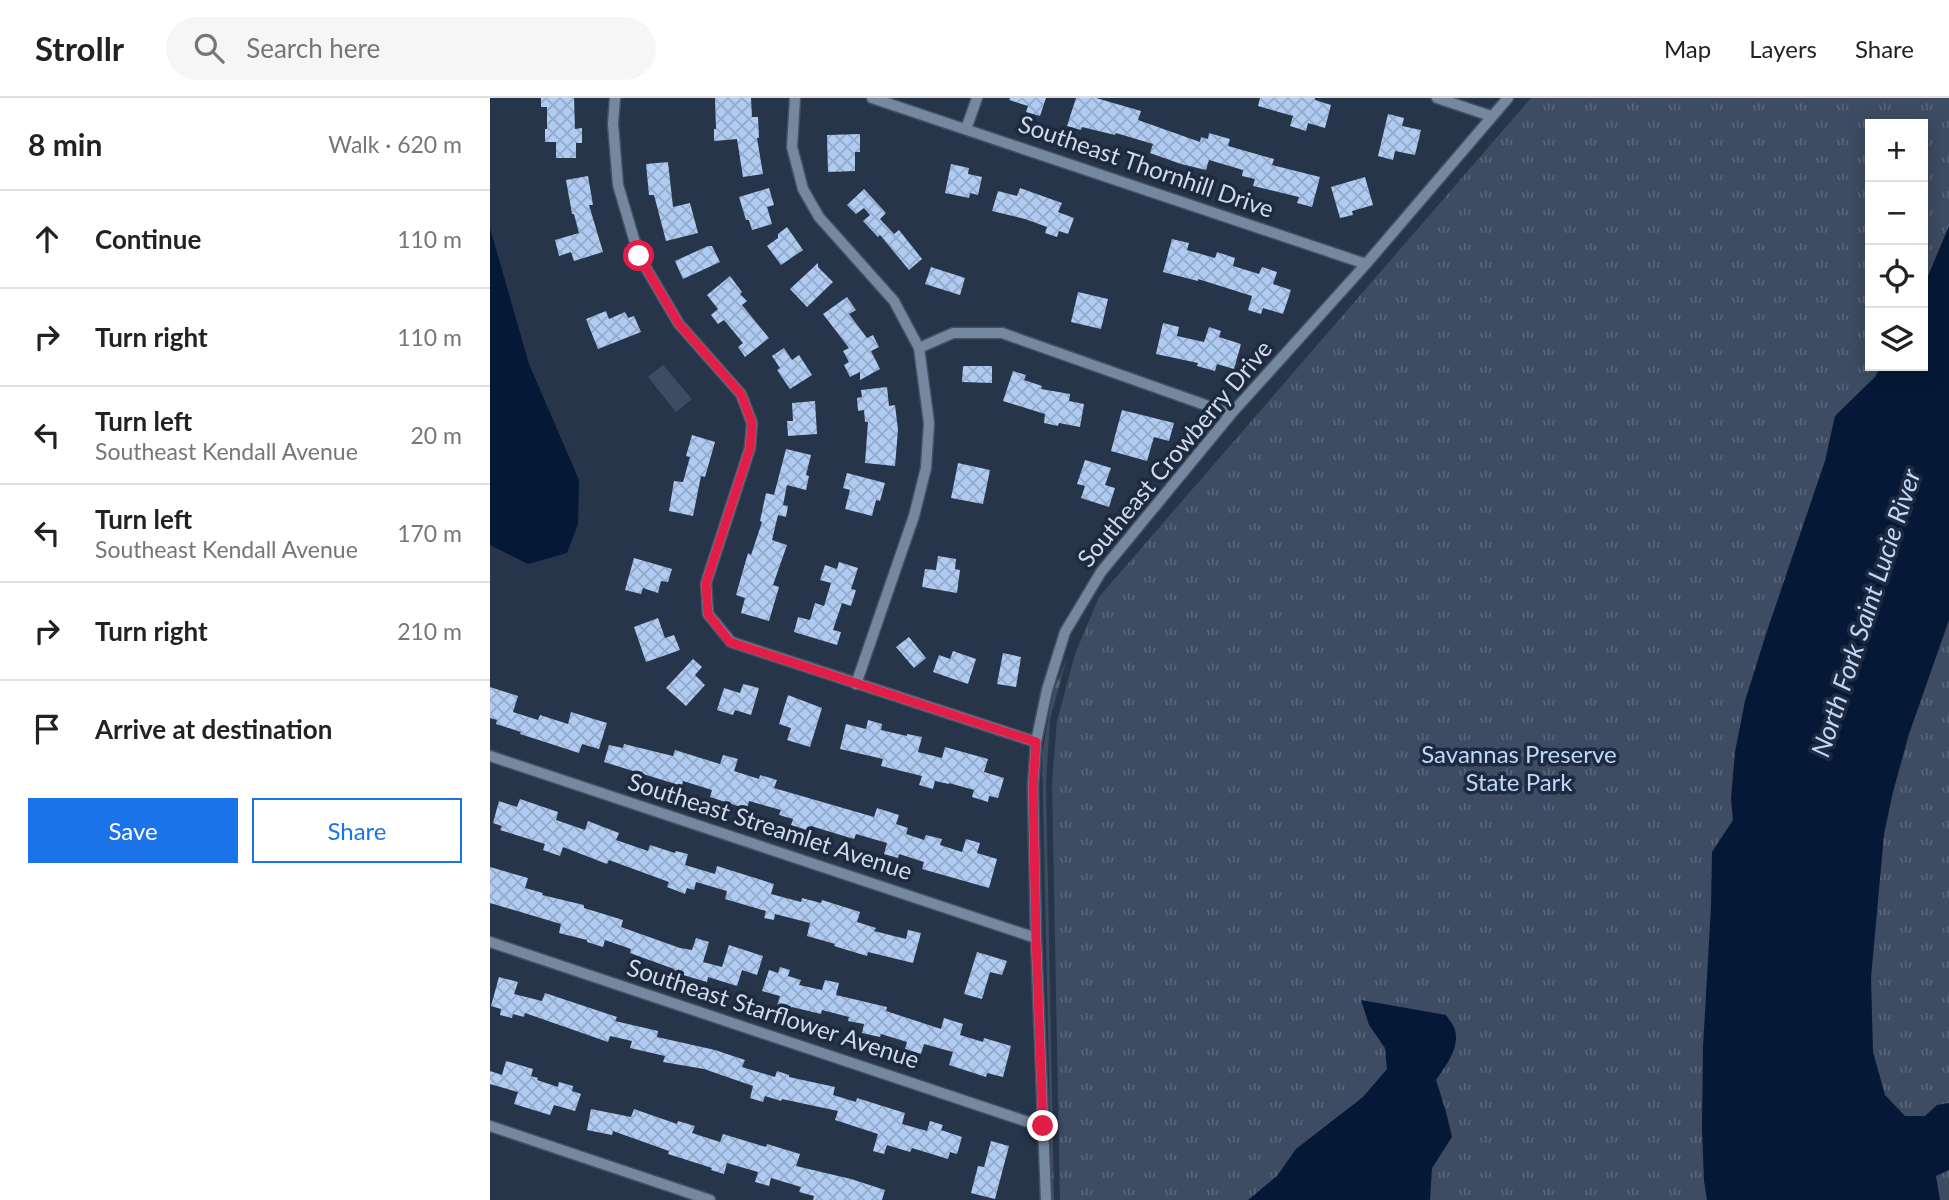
<!DOCTYPE html>
<html lang="en">
<head>
<meta charset="utf-8">
<style>
	:root { --surface:#fff; --page:#f6f6f6; --text:#222; --muted:#767676; --line:#e0e0e0; --accent:#1a73e8 }
	body { margin:0; font-family:Lato,sans-serif; background:var(--page); color:var(--text) }
	.controls { position:absolute; right:21px; top:21px; display:grid; overflow:hidden; border-radius:0px; box-shadow:0 4px 18px #0003 }
	.controls button { width:63px; height:63px; display:grid; place-items:center; padding:0; border:0; border-bottom:2px solid var(--line); background:var(--surface); color:var(--text); font:35px sans-serif }
	.stop { position:absolute; width:21px; height:21px; margin:-16px; border:5px solid #e11d48; border-radius:50%; background:#fff }
	.stop.end { background:#e11d48; border-color:#fff; box-shadow:0 2px 7px #0008 }
	.list { margin:0; padding:0; list-style:none }
	h2 { display:flex; justify-content:space-between; align-items:center; height:91px; margin:0; padding:0 28px; font-size:30px }
	h2 small { font-size:23px; font-weight:400; color:var(--muted) }
	.list li { display:grid; grid-template-columns:46px 1fr auto; gap:21px; align-items:center; box-sizing:border-box; height:98px; padding:0 28px; border-top:2px solid var(--line) }
	.list b { display:block; font-size:26px; white-space:nowrap }
	.list p { margin:0; font-size:23px; white-space:nowrap; color:var(--muted) }
	.list em { font-size:23px; font-style:normal; color:var(--muted) }
	.actions { display:flex; gap:14px; padding:21px 28px }
	.actions a { flex:1; padding:16px 0; border:2px solid var(--accent); border-radius:0px; text-align:center; font-size:24px; color:var(--accent) }
	.actions .main { background:var(--accent); color:#fff }
	.icon { flex:none; width:38px; height:38px; fill:none; stroke:currentColor; stroke-width:2; stroke-linecap:round; stroke-linejoin:round }
	.map { position:relative; flex:none; width:1459px; height:1102px; overflow:hidden }
	header { display:flex; align-items:center; gap:42px; box-sizing:border-box; height:98px; padding:0 35px; background:var(--surface); border-bottom:2px solid var(--line) }
	header strong { font-size:33px }
	nav { display:flex; gap:38px; margin-inline-start:auto; font-size:24px }
	.search { width:490px; height:63px; background:var(--page); display:flex; align-items:center; gap:18px; box-sizing:border-box; padding:0 24px; border-radius:38px; color:var(--muted); font-size:26px }
	main { display:flex }
	aside { flex:1; background:var(--surface) }
	.map>svg:first-child { display:block }
	.grass { fill:#3d4c62 }
	.forest { fill:url(#forest-firs) }
	.park { fill:url(#park-tufts); fill-rule:evenodd }
	.water { fill:#051936 }
	.building { fill:url(#building-cross-hatch) }
	.lines { fill:none; stroke-linecap:round; stroke-linejoin:round }
	.street-casing { stroke:#455163; stroke-width:13 }
	.street { stroke:#7687a0; stroke-width:10 }
	.route { stroke:#e11d48; stroke-width:9 }
	.labels { text-anchor:middle; stroke-width:7; stroke-linejoin:round; paint-order:stroke }
	.street-label { font-size:24px; fill:#d1dae8; stroke:#1d2a3f }
	.park-label { font-size:24px; fill:#bfd7fb; stroke:#1d2a3f }
	.water-label { font-size:26px; font-style:italic; fill:#bfd7fb; stroke:#1d2a3f }
</style>
</head>
<body>
<header>
<strong>Strollr</strong>
<div class="search"><svg class="icon" aria-label="search" viewBox="0 0 24 24"><circle cx="10" cy="10" r="6"/><path d="M15 15l6 6"/></svg>Search here</div>
<nav><a>Map</a><a>Layers</a><a>Share</a></nav>
</header>
<main>
<aside>
<h2>8 min<small>Walk · 620 m</small></h2>
<ul class="list">
<li><svg class="icon" aria-label="ahead" viewBox="0 0 24 24"><path d="M12 20V5M6 11l6-6 6 6"/></svg><div><b>Continue</b></div><em>110 m</em></li>
<li><svg class="icon" aria-label="right" viewBox="0 0 24 24"><path d="M7 20v-9h11M14 6l5 5-5 5"/></svg><div><b>Turn right</b></div><em>110 m</em></li>
<li><svg class="icon" aria-label="left" viewBox="0 0 24 24"><path d="M17 20v-9H6M10 6l-5 5 5 5"/></svg><div><b>Turn left</b><p>Southeast Kendall Avenue</p></div><em>20 m</em></li>
<li><svg class="icon" aria-label="left" viewBox="0 0 24 24"><path d="M17 20v-9H6M10 6l-5 5 5 5"/></svg><div><b>Turn left</b><p>Southeast Kendall Avenue</p></div><em>170 m</em></li>
<li><svg class="icon" aria-label="right" viewBox="0 0 24 24"><path d="M7 20v-9h11M14 6l5 5-5 5"/></svg><div><b>Turn right</b></div><em>210 m</em></li>
<li><svg class="icon" aria-label="arrive" viewBox="0 0 24 24"><path d="M6 21V4h12l-3 4 3 4H6"/></svg><div><b>Arrive at destination</b></div></li>
</ul>
<div class="actions"><a class="main">Save</a><a>Share</a></div>
</aside>
<div class="map">
<svg width="1459" height="1102" viewBox="0 0 1459 1102">
	<defs>
		<pattern id="forest-firs" width="22" height="20" patternUnits="userSpaceOnUse" patternTransform="scale(1.75)"><rect width="22" height="20" fill="#3d4c62"/><path d="M5 1l3.5 6h-7zM16 11l3.5 6h-7z" fill="#586578"/></pattern>
		<pattern id="park-tufts" width="24" height="20" patternUnits="userSpaceOnUse" patternTransform="scale(1.75)"><rect width="24" height="20" fill="#3d4c62"/><path d="M3 7l-1-3M5 7V3M7 7l1-3M15 17l-1-3M17 17v-4M19 17l1-3" fill="none" stroke="#586578"/></pattern>
		<pattern id="building-cross-hatch" width="8" height="8" patternUnits="userSpaceOnUse" patternTransform="scale(1.75)"><rect width="8" height="8" fill="#b0cbf2"/><path d="M0 0l8 8M0 8l8-8" fill="none" stroke="#94a8c7"/></pattern>
	</defs>
	<rect width="100%" height="100%" fill="#263549"/>
	<path class="grass" d="M 173,267 L 202,301 L 186,314 L 158,279 Z"/>
	<path class="forest" d="M 577,560 L 560,621 L 556,685 L 564,1102 L 562,1102 L 560,1030 L 561,1024 L 560,1023 L 552,656 L 563,594 Z"/>
	<path class="park" d="M 1041,0 L 1459,0 L 1459,1102 L 570,1102 L 562,685 L 567,623 L 585,556 L 609,499 ZM 1380,26 L 1433,26 L 1433,268 L 1380,268 Z"/>
	<path class="water" d="M 1459,128 L 1459,522 L 1419,636 L 1403,694 L 1394,736 L 1381,880 L 1383,954 L 1395,997 L 1415,1018 L 1435,1018 L 1447,1007 L 1459,1005 L 1459,1072 L 1446,1078 L 1450,1102 L 1217,1102 L 1214,1083 L 1212,1030 L 1213,949 L 1221,809 L 1222,754 L 1243,722 L 1241,700 L 1245,654 L 1255,603 L 1276,536 L 1335,363 L 1345,318 L 1385,279 L 1391,268 L 1433,268 L 1433,190 Z
		M 0,130 L 39,266 L 89,382 L 88,426 L 77,455 L 38,466 L 0,447 Z
		M 871,902 L 956,917 C 959,922 964,927 965,932 C 970,950 955,969 946,982 L 956,1014 L 962,1039 L 942,1070 L 940,1102 L 758,1102 L 787,1078 L 806,1051 L 873,999 L 897,971 L 895,950 L 879,927 Z"/>
	<path class="building" d="M 51,0 L 84,0 L 85,31 L 92,30 L 92,45 L 86,45 L 86,60 L 66,60 L 66,44 L 55,44 L 55,31 L 57,31 L 57,9 L 51,9 Z
		M 225,0 L 261,0 L 262,19 L 268,19 L 269,40 L 267,40 L 273,76 L 253,79 L 247,41 L 224,43 L 224,31 L 226,31 Z
		M 520,0 L 556,0 L 550,18 L 536,14 L 538,8 L 519,2 Z
		M 586,0 L 606,0 L 651,13 L 648,22 L 710,44 L 711,39 L 718,41 L 719,35 L 740,41 L 738,48 L 784,61 L 782,67 L 830,79 L 822,109 L 807,105 L 809,99 L 763,88 L 765,81 L 752,78 L 753,72 L 719,62 L 716,72 L 691,66 L 660,55 L 663,46 L 626,35 L 625,37 L 592,29 L 591,32 L 577,28 Z
		M 770,0 L 825,0 L 825,2 L 841,7 L 835,30 L 818,25 L 816,33 L 800,28 L 803,18 L 768,8 Z
		M 898,16 L 914,20 L 912,28 L 931,32 L 925,57 L 905,53 L 903,62 L 888,58 Z
		M 370,36 L 370,54 L 365,54 L 365,73 L 338,74 L 337,37 Z
		M 178,64 L 183,109 L 200,105 L 208,135 L 176,143 L 164,97 L 159,97 L 156,66 Z
		M 461,66 L 479,70 L 478,76 L 492,79 L 488,97 L 480,95 L 479,100 L 455,95 Z
		M 98,78 L 103,107 L 99,107 L 113,154 L 84,163 L 81,154 L 69,158 L 65,142 L 89,135 L 84,116 L 82,116 L 76,82 Z
		M 875,79 L 883,107 L 862,113 L 863,117 L 850,120 L 841,89 Z
		M 279,90 L 284,107 L 277,109 L 282,126 L 262,132 L 259,122 L 256,122 L 249,99 Z
		M 530,90 L 572,105 L 568,114 L 584,120 L 578,136 L 569,133 L 567,139 L 555,135 L 557,129 L 535,121 L 502,113 L 508,93 L 527,98 Z
		M 374,91 L 396,115 L 390,121 L 404,136 L 409,132 L 432,161 L 419,172 L 390,137 L 388,139 L 373,123 L 380,117 L 374,110 L 366,116 L 357,107 Z
		M 297,129 L 313,152 L 291,167 L 277,148 L 288,140 L 288,136 Z
		M 682,141 L 699,145 L 697,152 L 725,160 L 727,154 L 745,160 L 743,168 L 769,176 L 772,169 L 787,174 L 783,186 L 801,192 L 793,216 L 773,210 L 771,216 L 758,212 L 762,198 L 708,181 L 708,183 L 673,174 Z
		M 218,148 L 222,148 L 230,164 L 193,181 L 185,163 Z
		M 328,165 L 328,169 L 343,184 L 317,209 L 300,191 Z
		M 441,169 L 475,180 L 470,197 L 435,186 Z
		M 240,178 L 252,194 L 250,196 L 257,203 L 252,207 L 279,240 L 255,259 L 248,249 L 253,245 L 234,222 L 228,226 L 221,217 L 228,211 L 217,197 Z
		M 588,194 L 618,201 L 611,231 L 581,224 Z
		M 357,199 L 366,212 L 359,216 L 377,240 L 383,237 L 389,249 L 381,253 L 390,271 L 370,282 L 370,274 L 360,279 L 354,267 L 359,264 L 353,253 L 359,250 L 333,216 Z
		M 116,213 L 119,221 L 135,214 L 138,220 L 144,218 L 151,234 L 108,251 L 96,221 Z
		M 673,225 L 689,229 L 687,238 L 714,244 L 719,229 L 731,233 L 729,239 L 751,246 L 744,271 L 727,266 L 725,273 L 707,268 L 708,265 L 666,256 Z
		M 294,250 L 302,262 L 309,257 L 322,277 L 300,291 L 287,272 L 290,270 L 282,258 Z
		M 473,268 L 502,268 L 502,285 L 472,284 Z
		M 523,273 L 536,277 L 534,282 L 552,288 L 551,291 L 580,296 L 579,303 L 594,306 L 590,329 L 569,325 L 568,328 L 554,325 L 555,316 L 513,303 Z
		M 397,289 L 399,308 L 405,307 L 408,332 L 405,368 L 375,365 L 378,324 L 375,324 L 374,312 L 368,313 L 367,300 L 372,299 L 371,292 Z
		M 325,303 L 327,336 L 298,338 L 297,323 L 303,323 L 302,305 Z
		M 632,312 L 684,325 L 679,343 L 664,339 L 657,363 L 621,353 Z
		M 202,337 L 225,344 L 215,379 L 211,378 L 203,418 L 179,413 L 184,383 L 193,384 L 200,359 L 196,358 Z
		M 296,351 L 321,357 L 316,377 L 319,378 L 316,392 L 297,387 L 293,407 L 298,408 L 296,419 L 288,417 L 282,442 L 297,447 L 283,487 L 289,489 L 279,523 L 251,515 L 255,500 L 246,497 L 258,455 L 261,457 L 272,424 L 270,423 L 276,395 L 284,397 Z
		M 595,362 L 621,370 L 615,387 L 625,390 L 619,409 L 591,400 L 595,388 L 587,386 Z
		M 468,365 L 500,372 L 493,406 L 461,400 Z
		M 357,375 L 395,385 L 390,403 L 386,402 L 382,418 L 355,411 L 360,392 L 353,390 Z
		M 448,458 L 466,461 L 465,471 L 470,472 L 467,495 L 432,489 L 435,471 L 446,472 Z
		M 144,460 L 182,471 L 178,484 L 171,483 L 168,495 L 153,490 L 151,496 L 135,492 Z
		M 349,464 L 368,470 L 361,491 L 366,492 L 361,508 L 352,505 L 343,532 L 351,534 L 347,547 L 304,534 L 308,519 L 320,522 L 325,505 L 334,508 L 341,485 L 330,482 L 335,467 L 347,471 Z
		M 168,520 L 175,540 L 184,537 L 190,552 L 156,564 L 144,529 Z
		M 419,539 L 436,560 L 424,570 L 406,549 Z
		M 463,553 L 486,561 L 478,586 L 443,574 L 449,557 L 460,561 Z
		M 513,555 L 531,559 L 526,589 L 507,586 Z
		M 203,561 L 212,569 L 205,577 L 215,587 L 196,608 L 176,590 Z
		M 253,586 L 269,590 L 261,617 L 245,612 L 243,617 L 227,612 L 234,590 L 250,595 Z
		M 0,589 L 28,598 L 23,614 L 48,622 L 50,617 L 78,626 L 81,614 L 117,625 L 109,651 L 92,646 L 89,655 L 30,636 L 31,634 L 6,626 L 7,622 L 0,620 Z
		M 298,597 L 332,610 L 320,649 L 297,642 L 301,630 L 289,626 Z
		M 378,622 L 392,626 L 391,632 L 417,638 L 417,636 L 432,639 L 428,654 L 452,660 L 455,649 L 498,661 L 494,674 L 514,680 L 508,700 L 499,698 L 498,704 L 482,699 L 484,692 L 459,685 L 459,686 L 445,683 L 443,691 L 429,687 L 432,678 L 391,668 L 393,661 L 350,651 L 356,626 L 376,631 Z
		M 134,646 L 183,658 L 185,652 L 230,666 L 233,657 L 248,661 L 244,673 L 269,681 L 270,677 L 287,682 L 284,690 L 384,719 L 387,710 L 409,717 L 406,726 L 418,730 L 416,736 L 434,742 L 436,737 L 452,741 L 450,747 L 472,754 L 476,741 L 490,745 L 487,755 L 507,761 L 499,790 L 432,771 L 434,764 L 409,756 L 408,760 L 394,756 L 397,745 L 366,736 L 364,741 L 321,728 L 320,733 L 301,727 L 303,721 L 289,717 L 291,712 L 259,703 L 257,711 L 220,699 L 222,692 L 193,683 L 192,688 L 114,664 L 119,647 L 133,650 Z
		M 30,701 L 68,714 L 66,722 L 95,732 L 98,723 L 129,735 L 126,742 L 158,753 L 160,747 L 185,755 L 186,753 L 198,756 L 195,767 L 225,776 L 227,768 L 284,786 L 281,796 L 311,804 L 312,800 L 331,805 L 332,802 L 370,814 L 367,824 L 386,830 L 384,833 L 416,841 L 418,832 L 431,835 L 423,865 L 378,854 L 377,858 L 344,848 L 345,846 L 317,838 L 320,825 L 285,816 L 284,822 L 274,820 L 276,813 L 235,801 L 237,793 L 206,784 L 204,792 L 197,790 L 195,796 L 177,789 L 179,784 L 119,762 L 117,766 L 73,749 L 70,758 L 53,752 L 55,746 L 10,732 L 12,728 L 3,725 L 9,703 L 27,709 Z
		M 0,769 L 38,780 L 35,790 L 53,795 L 52,797 L 94,807 L 94,810 L 133,822 L 131,829 L 190,850 L 202,852 L 206,840 L 219,844 L 213,864 L 232,869 L 239,847 L 273,858 L 267,877 L 252,872 L 247,888 L 218,879 L 217,884 L 183,874 L 184,871 L 140,855 L 141,851 L 115,842 L 113,849 L 97,844 L 97,842 L 69,835 L 71,826 L 0,805 Z
		M 487,854 L 517,863 L 512,877 L 500,874 L 492,901 L 474,896 Z
		M 290,869 L 300,872 L 298,878 L 311,882 L 309,887 L 332,892 L 335,882 L 349,885 L 346,897 L 397,909 L 396,913 L 451,931 L 454,920 L 473,926 L 470,937 L 493,944 L 494,940 L 521,948 L 513,979 L 497,975 L 496,979 L 459,967 L 463,954 L 434,946 L 431,956 L 415,951 L 417,944 L 391,936 L 390,939 L 372,935 L 374,926 L 358,923 L 359,919 L 332,912 L 331,916 L 302,909 L 301,913 L 287,908 L 290,898 L 272,893 L 279,872 L 288,875 Z
		M 9,879 L 28,884 L 24,896 L 52,903 L 55,895 L 127,919 L 125,923 L 168,933 L 167,939 L 225,952 L 255,962 L 252,969 L 285,979 L 287,973 L 299,977 L 299,979 L 345,989 L 343,997 L 366,1004 L 367,1000 L 415,1015 L 412,1026 L 437,1033 L 440,1023 L 453,1027 L 451,1032 L 472,1039 L 467,1056 L 460,1054 L 458,1061 L 422,1050 L 420,1054 L 397,1047 L 394,1056 L 383,1053 L 388,1036 L 345,1022 L 348,1013 L 292,1001 L 291,1003 L 275,998 L 273,1004 L 260,1000 L 263,988 L 214,971 L 173,964 L 175,958 L 140,950 L 142,943 L 120,938 L 118,944 L 35,915 L 34,919 L 23,916 L 22,920 L 10,917 L 11,911 L 1,908 Z
		M 16,963 L 43,971 L 41,978 L 48,980 L 47,982 L 68,989 L 69,984 L 83,988 L 82,993 L 91,996 L 85,1013 L 64,1007 L 60,1017 L 24,1006 L 28,994 L 0,986 L 0,973 L 12,977 Z
		M 101,1011 L 141,1019 L 144,1011 L 187,1026 L 188,1023 L 205,1028 L 202,1035 L 230,1044 L 233,1036 L 276,1049 L 277,1046 L 310,1056 L 306,1068 L 361,1081 L 395,1092 L 392,1102 L 323,1102 L 324,1098 L 309,1094 L 311,1089 L 281,1080 L 279,1088 L 265,1084 L 268,1074 L 237,1065 L 234,1076 L 221,1072 L 222,1070 L 178,1056 L 179,1053 L 123,1033 L 122,1037 L 97,1032 Z
		M 501,1043 L 519,1048 L 505,1101 L 481,1095 L 488,1068 L 494,1069 Z"/>
	<g class="lines">
		<defs>
			<path id="street" d="M 125,0 L 123,26 L 128,87 L 149,158 L 189,226 L 251,296 L 262,325 L 260,350 L 216,485 L 218,516 L 241,544 L 546,644
				M 305,0 L 302,49 L 313,91 L 329,119 L 404,203 L 429,250 L 439,325 L 436,370 L 424,418 L 366,586
				M 382,0 L 876,166
				M 947,0 L 1001,18
				M 476,31 L 487,0
				M 429,250 L 463,235 L 512,235 L 741,316
				M 0,658 L 546,840
				M 0,844 L 553,1029
				M 0,1028 L 220,1102
				M 556,1102 L 546,840 L 543,689 L 546,644 L 557,592 L 575,534 L 611,474 L 741,316 L 876,166 L 1018,0"/>
		</defs>
		<use href="#street" class="street-casing"/>
		<use href="#street" class="street"/>
	</g>
	<g class="lines">
		<path class="route" d="M 149,158 L 189,226 L 251,296 L 262,325 L 260,350 L 216,485 L 218,516 L 240,544 L 546,644 L 543,689 L 546,840 L 553,1028"/>
	</g>
	<g class="labels">
		<g class="street-label">
			<text transform="translate(656 69) rotate(19)" y="8">Southeast Thornhill Drive</text>
			<text transform="translate(685 356) rotate(-50)" y="8">Southeast Crowberry Drive</text>
			<text transform="translate(280 729) rotate(18)" y="8">Southeast Streamlet Avenue</text>
			<text transform="translate(283 916) rotate(18)" y="8">Southeast Starflower Avenue</text>
		</g>
		<g class="park-label">
			<text x="1029" y="665">Savannas Preserve<tspan x="1029" dy="28">State Park</tspan></text>
		</g>
		<g class="water-label">
			<text transform="translate(1376 515) rotate(-72)" y="9">North Fork Saint Lucie River</text>
		</g>
	</g>
</svg>
<div class="controls">
<button>+</button>
<button>−</button>
<button><svg class="icon" aria-label="locate" viewBox="0 0 24 24"><circle cx="12" cy="12" r="6"/><path d="M12 2v4M12 18v4M2 12h4M18 12h4"/></svg></button>
<button><svg class="icon" aria-label="layers" viewBox="0 0 24 24"><path d="M12 4l9 5-9 5-9-5zM3 14l9 5 9-5"/></svg></button>
</div>
<div class="stop" style="left:149px;top:158px"></div>
<div class="stop end" style="left:553px;top:1028px"></div>
</div>
</main>
</body>
</html>
